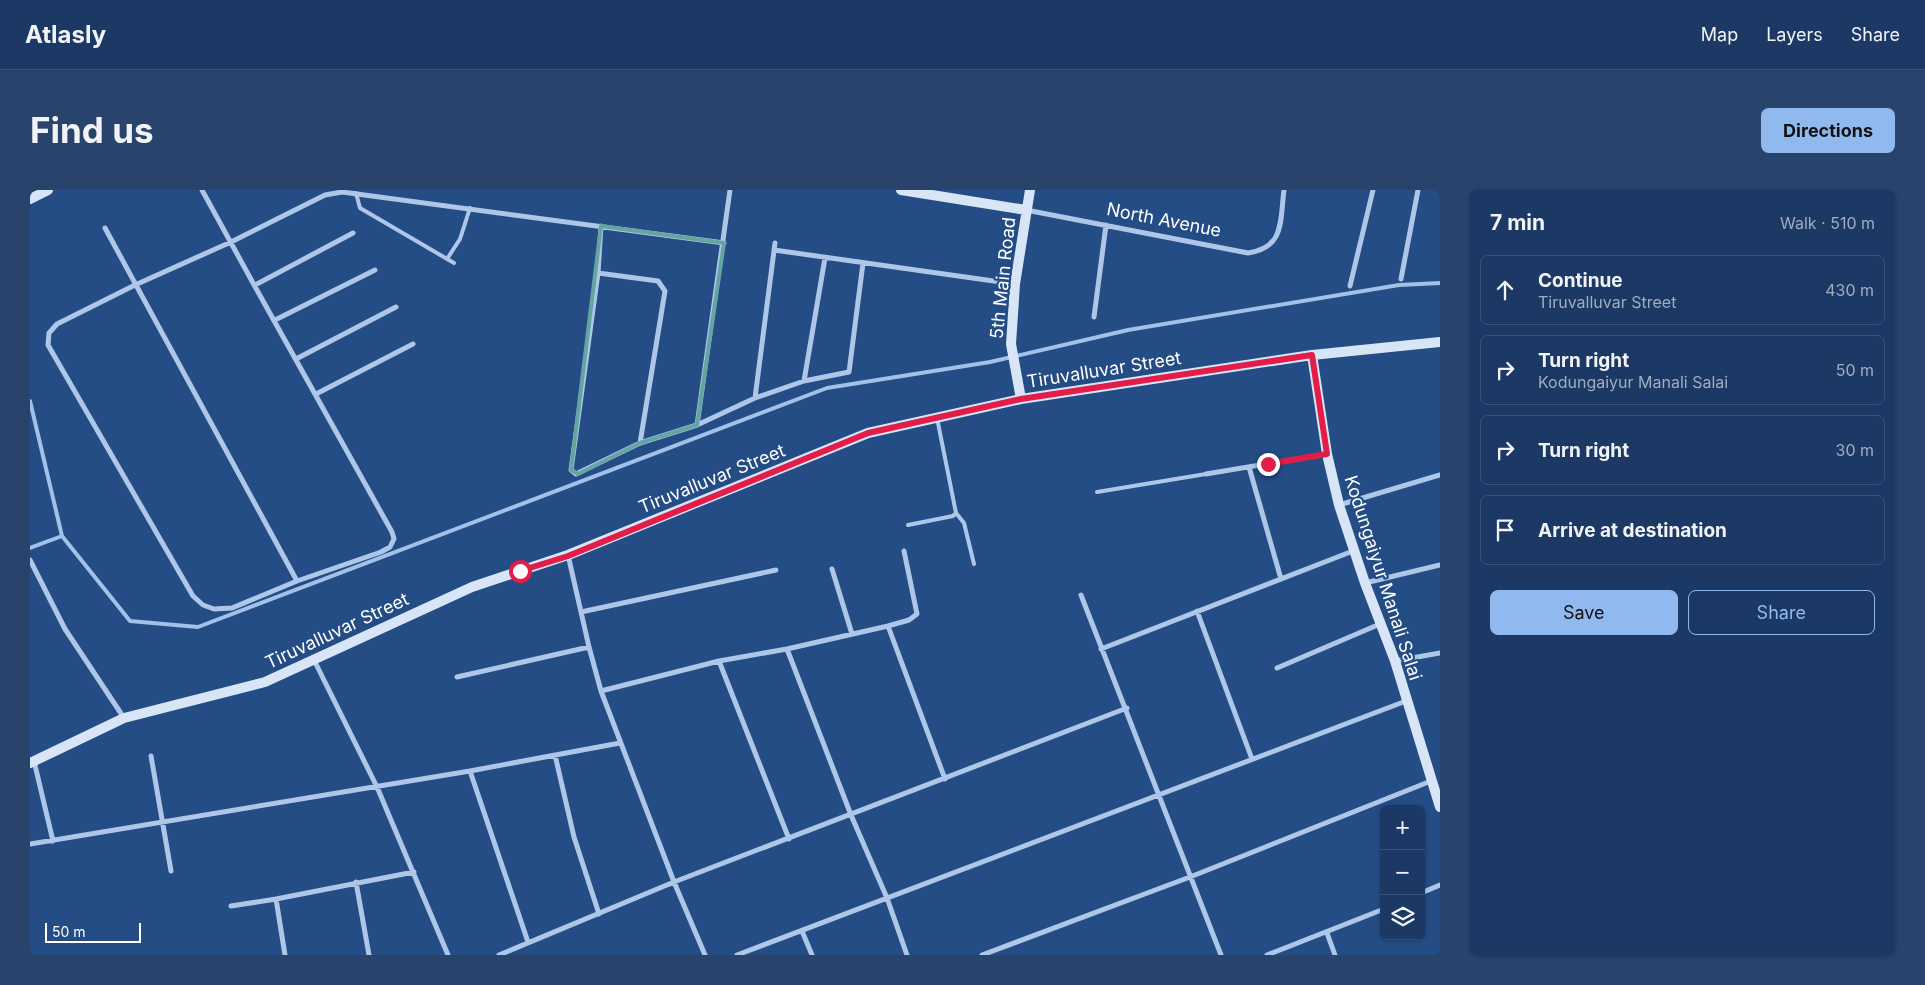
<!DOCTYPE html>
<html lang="en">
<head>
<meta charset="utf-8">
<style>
	:root { --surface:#1b3964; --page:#28446d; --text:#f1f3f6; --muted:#a0acbf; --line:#395378; --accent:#90b9f0 }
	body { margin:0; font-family:Inter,sans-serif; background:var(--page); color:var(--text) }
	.controls { position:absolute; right:15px; bottom:15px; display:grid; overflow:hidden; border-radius:8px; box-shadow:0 1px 4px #0004 }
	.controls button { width:45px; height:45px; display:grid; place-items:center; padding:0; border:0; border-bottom:1px solid var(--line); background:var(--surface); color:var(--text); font:25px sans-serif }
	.scale { position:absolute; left:15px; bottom:12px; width:96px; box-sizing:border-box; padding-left:5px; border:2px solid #fff; border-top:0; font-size:14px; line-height:18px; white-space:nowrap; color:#fff; -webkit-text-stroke:4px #244c85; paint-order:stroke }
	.stop { position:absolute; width:15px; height:15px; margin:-11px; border:4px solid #e11d48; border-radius:50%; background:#fff }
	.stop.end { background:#e11d48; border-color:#fff; box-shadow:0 1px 5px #0008 }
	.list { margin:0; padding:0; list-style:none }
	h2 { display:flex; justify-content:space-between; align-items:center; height:65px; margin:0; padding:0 20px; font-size:21px }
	h2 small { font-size:16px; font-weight:400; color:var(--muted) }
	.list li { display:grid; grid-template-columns:32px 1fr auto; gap:15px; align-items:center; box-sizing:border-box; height:70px; margin:0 10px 10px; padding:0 10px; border:1px solid var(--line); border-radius:8px }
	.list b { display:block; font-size:19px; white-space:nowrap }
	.list p { margin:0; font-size:16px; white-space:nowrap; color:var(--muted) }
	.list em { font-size:16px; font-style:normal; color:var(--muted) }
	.actions { display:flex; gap:10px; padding:15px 20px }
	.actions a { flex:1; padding:11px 0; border:1px solid var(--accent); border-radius:8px; text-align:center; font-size:18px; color:var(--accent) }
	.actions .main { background:var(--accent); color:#111 }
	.icon { flex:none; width:28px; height:28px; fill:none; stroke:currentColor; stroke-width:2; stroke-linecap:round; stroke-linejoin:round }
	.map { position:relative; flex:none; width:1410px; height:765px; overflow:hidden; border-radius:8px }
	header { display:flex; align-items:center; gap:30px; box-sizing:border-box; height:70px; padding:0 25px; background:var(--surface); border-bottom:1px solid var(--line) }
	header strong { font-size:24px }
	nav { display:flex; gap:28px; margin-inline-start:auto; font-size:18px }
	.intro { display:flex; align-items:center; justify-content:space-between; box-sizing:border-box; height:120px; padding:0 30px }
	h1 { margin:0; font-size:35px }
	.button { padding:12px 22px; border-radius:8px; background:var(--accent); color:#111; font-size:18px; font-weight:700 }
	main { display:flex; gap:30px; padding:0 30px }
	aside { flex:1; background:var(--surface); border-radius:8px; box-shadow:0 1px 4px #0004 }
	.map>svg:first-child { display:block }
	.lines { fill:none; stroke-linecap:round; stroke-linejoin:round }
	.stream { stroke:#a2c1e9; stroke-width:4 }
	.lane { stroke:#aec7e8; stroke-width:4 }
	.street { stroke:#aec7e8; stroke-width:5 }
	.secondary { stroke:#d8e5f7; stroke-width:10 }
	.route { stroke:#e11d48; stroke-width:6 }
	.marked { fill:none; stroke:#63a6a1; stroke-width:4; stroke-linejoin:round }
	.labels { text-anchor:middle; stroke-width:4.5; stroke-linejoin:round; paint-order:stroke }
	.street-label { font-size:18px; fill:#fff; stroke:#244c85 }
</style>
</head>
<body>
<header>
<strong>Atlasly</strong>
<nav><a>Map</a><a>Layers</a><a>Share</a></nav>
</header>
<div class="intro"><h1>Find us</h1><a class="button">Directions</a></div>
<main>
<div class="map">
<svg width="1410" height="765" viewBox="0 0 1410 765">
	<rect width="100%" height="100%" fill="#244c85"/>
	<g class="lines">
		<path class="stream" d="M 0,211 L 32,346 L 100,431 L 168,437 L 797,198 L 960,172 L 1098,140 L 1369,95 L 1410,93
			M 0,358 L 32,346"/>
		<path class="lane" d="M 326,3 L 330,18 L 424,73
			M 417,69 L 430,49 L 440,18
			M 1067,302 L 1176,284
			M 926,323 L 934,333 L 944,374
			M 878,335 L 923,326 L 926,323 L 907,228"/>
		<path class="street" d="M 172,0 L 223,93 L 362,342 L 364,349 L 360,357 L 351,362 L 267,391 L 202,418 L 184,419 L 173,415 L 163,406 L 18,155 L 19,143 L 27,134 L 105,95 L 201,52 L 295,5 L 312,2 L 694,53
			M 996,20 L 1218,63 C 1255,58 1250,30 1254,0
			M 571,36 L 568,83 L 628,91 L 635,101 L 610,253
			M 75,38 L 267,391
			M 744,60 L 985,94
			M 568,83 L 541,280 L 546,284 L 610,253 L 667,235 L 725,208 L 774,191 L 819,182 L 833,73
			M 1371,89 L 1388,0
			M 225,95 L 323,43
			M 1320,96 L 1343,0
			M 1064,127 L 1076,35
			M 245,130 L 345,80
			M 266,169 L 366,117
			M 774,191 L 795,68
			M 286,204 L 383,154
			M 725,208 L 745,53
			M 667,235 L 700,0
			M 1219,277 L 1251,389
			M 1176,284 L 1297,264
			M 1309,315 L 1410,285
			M 538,365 L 559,457 L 571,501 L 644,692 L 675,765
			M 0,370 L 35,439 L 94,528
			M 802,379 L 822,444
			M 1335,393 L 1410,375
			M 1051,405 L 1191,765
			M 1167,421 L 1222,569
			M 551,422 L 746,380
			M 858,436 L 879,430 L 887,424 L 874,361
			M 757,459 L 821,625 L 857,708 L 877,765
			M 1071,459 L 1323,361
			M 284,470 L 347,597 L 418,765
			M 689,471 L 759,649
			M 1365,471 L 1410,463
			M 1247,478 L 1350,434
			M 427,487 L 559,457
			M 571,501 L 689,471 L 757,459 L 858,436 L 915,589
			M 525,565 L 544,647 L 569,724
			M 121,566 L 141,681
			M 4,571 L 23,651
			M 440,581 L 498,752
			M 0,654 L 440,581 L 590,553
			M 326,692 L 339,765
			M 1391,703 L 1410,695
			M 201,716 L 246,709
			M 772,741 L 782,765
			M 1297,743 L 1305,765
			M 255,765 L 246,709 L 384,682
			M 469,765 L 644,692 L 1097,518
			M 707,765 L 1376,511
			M 952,765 L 1160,687 L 1401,591
			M 1237,765 L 1354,719"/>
		<path class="secondary" d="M 871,0 L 996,20
			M 0,9 L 18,0
			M 1282,165 L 1297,264 L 1309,315 L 1335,393 L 1365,471 L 1410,617
			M 991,209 L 981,154 L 985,94 L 1000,0
			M 0,573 L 94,528 L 235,492 L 442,397 L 538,365 L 838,243 L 991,209 L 1282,165 L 1410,152"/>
	</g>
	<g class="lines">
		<path class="route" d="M 490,381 L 538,366 L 838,243 L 991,209 L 1282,165 L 1297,264 L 1238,274"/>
	</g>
	<path class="marked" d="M 571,36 L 694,53 L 667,235 L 610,253 L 548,284 L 541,280 Z"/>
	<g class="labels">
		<g class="street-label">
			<text transform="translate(1134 30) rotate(11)" y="6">North Avenue</text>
			<text transform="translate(973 88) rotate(-84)" y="6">5th Main Road</text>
			<text transform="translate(1074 180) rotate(-9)" y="6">Tiruvalluvar Street</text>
			<text transform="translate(682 289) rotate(-22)" y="6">Tiruvalluvar Street</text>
			<text transform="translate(1353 388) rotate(72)" y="6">Kodungaiyur Manali Salai</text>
			<text transform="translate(307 441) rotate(-25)" y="6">Tiruvalluvar Street</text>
		</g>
	</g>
</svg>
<div class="controls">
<button>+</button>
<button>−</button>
<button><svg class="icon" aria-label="layers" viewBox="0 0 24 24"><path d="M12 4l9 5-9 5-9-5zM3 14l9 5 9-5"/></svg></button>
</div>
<div class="scale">50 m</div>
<div class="stop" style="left:490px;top:381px"></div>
<div class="stop end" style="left:1238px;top:274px"></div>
</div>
<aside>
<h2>7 min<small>Walk · 510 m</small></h2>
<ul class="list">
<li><svg class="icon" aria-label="ahead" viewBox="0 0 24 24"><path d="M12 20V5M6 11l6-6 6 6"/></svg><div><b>Continue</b><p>Tiruvalluvar Street</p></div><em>430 m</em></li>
<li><svg class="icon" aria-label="right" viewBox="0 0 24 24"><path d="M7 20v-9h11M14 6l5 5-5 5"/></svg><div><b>Turn right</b><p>Kodungaiyur Manali Salai</p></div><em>50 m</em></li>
<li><svg class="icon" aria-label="right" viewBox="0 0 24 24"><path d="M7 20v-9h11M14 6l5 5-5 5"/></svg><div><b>Turn right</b></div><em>30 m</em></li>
<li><svg class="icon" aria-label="arrive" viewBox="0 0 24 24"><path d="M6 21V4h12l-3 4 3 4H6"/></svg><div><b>Arrive at destination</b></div></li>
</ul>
<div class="actions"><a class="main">Save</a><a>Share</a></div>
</aside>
</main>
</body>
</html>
